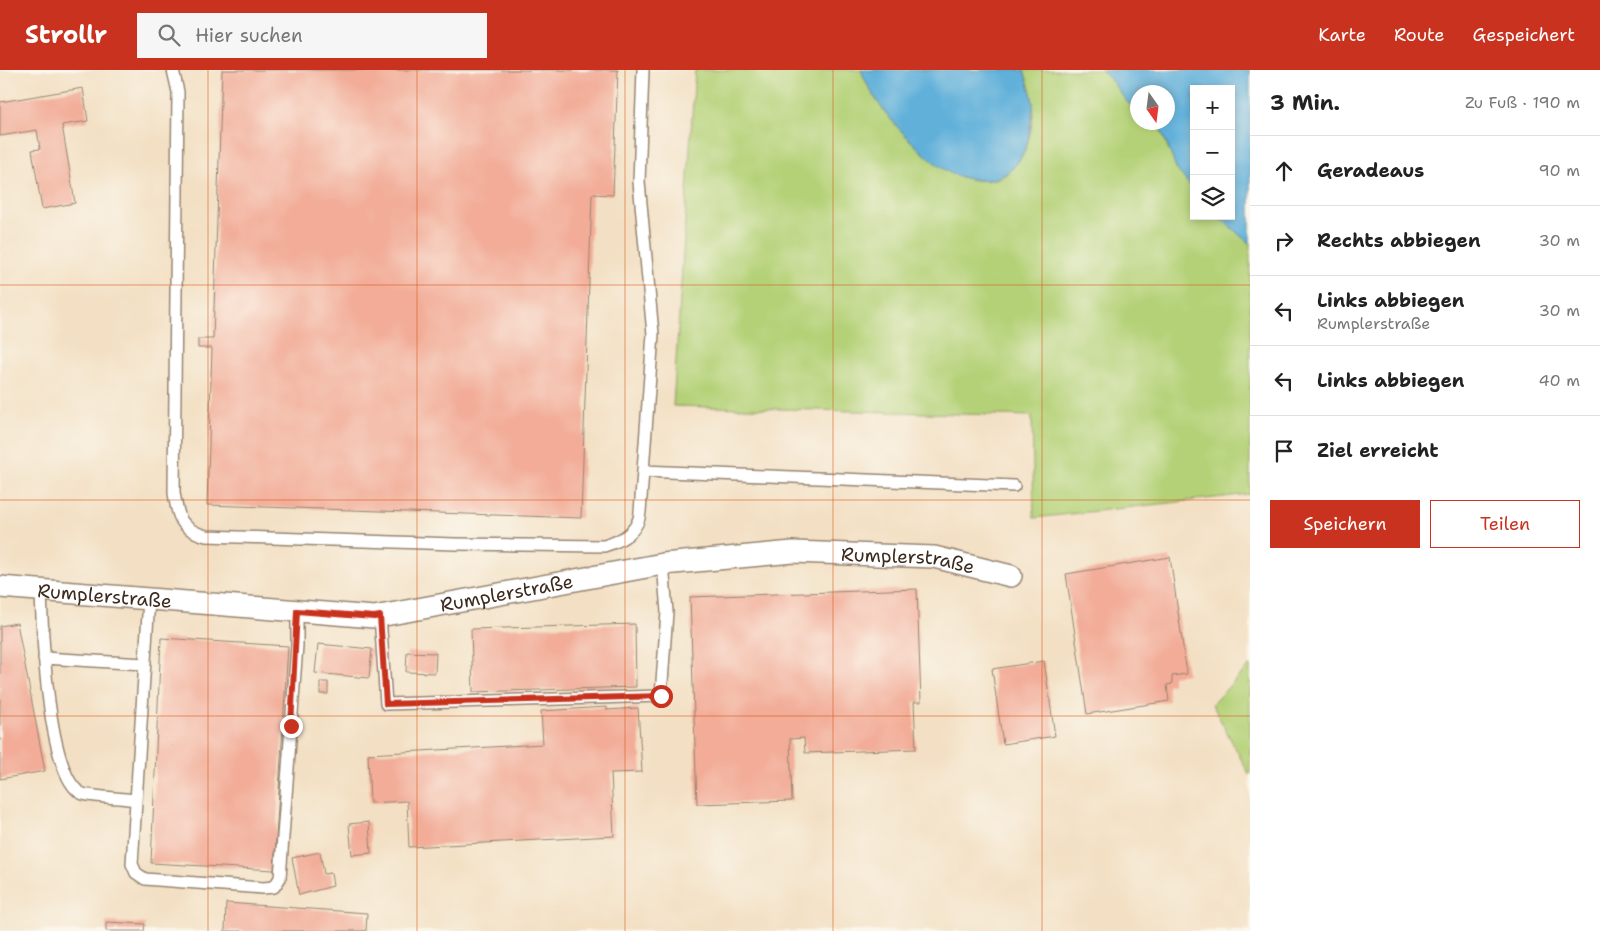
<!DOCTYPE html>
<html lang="de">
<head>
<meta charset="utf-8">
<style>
	:root { --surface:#fff; --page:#f6f6f6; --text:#222; --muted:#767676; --line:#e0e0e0; --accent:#c8321e }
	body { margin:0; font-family:"Shantell Sans",sans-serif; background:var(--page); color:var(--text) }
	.controls { position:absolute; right:15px; top:15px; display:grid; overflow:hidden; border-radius:0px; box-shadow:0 2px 8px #0003 }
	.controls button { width:45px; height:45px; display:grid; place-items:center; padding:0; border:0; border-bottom:1px solid var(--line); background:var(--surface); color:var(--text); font:25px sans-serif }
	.compass { position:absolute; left:1130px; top:15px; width:45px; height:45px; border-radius:50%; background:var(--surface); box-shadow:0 2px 8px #0003; rotate:166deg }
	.stop { position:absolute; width:15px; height:15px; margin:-11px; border:4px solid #c8321e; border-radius:50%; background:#fff }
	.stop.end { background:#c8321e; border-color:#fff; box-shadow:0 1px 5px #0008 }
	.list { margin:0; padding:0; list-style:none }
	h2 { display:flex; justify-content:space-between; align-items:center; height:65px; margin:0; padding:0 20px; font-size:21px }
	h2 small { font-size:16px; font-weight:400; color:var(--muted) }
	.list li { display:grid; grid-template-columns:32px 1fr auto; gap:15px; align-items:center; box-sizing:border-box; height:70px; padding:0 20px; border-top:1px solid var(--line) }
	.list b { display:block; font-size:19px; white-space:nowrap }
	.list p { margin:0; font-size:16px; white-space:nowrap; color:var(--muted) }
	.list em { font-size:16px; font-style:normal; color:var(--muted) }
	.actions { display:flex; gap:10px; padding:15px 20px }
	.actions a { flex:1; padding:11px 0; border:1px solid var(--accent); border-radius:0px; text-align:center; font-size:18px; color:var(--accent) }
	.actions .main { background:var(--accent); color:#fff }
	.icon { flex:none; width:28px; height:28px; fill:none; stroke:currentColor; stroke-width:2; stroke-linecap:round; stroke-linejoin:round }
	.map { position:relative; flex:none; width:1250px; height:861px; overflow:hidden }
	header { display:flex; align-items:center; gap:30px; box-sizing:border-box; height:70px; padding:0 25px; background:var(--accent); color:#fff }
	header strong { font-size:24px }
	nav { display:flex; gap:28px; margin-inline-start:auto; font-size:18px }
	.search { width:350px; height:45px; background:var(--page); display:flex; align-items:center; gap:12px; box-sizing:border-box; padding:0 18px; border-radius:0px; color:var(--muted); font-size:19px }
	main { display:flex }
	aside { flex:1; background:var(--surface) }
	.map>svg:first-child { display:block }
	.green { fill:#b4d177; stroke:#787e4a }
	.water { fill:#60b0da; stroke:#4e6d7c }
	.building { fill:#f2ac97 }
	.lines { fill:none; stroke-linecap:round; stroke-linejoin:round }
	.lane-casing { stroke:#978571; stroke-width:14 }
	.street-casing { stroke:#978571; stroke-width:24 }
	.lane { stroke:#fff; stroke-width:11 }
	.street { stroke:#fff; stroke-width:21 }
	.route { stroke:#c8321e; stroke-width:6 }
	.grid { fill:none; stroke:#d7540e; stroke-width:1; stroke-opacity:0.55 }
	.labels { text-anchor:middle; stroke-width:4; stroke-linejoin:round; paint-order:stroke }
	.street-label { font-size:19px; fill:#3b2a1e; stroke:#fbf7ec }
</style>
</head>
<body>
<header>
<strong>Strollr</strong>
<div class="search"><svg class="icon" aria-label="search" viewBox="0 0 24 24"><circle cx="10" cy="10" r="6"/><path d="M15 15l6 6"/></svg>Hier suchen</div>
<nav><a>Karte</a><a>Route</a><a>Gespeichert</a></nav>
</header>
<main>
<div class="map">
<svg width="1250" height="861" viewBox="0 0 1250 861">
	<rect width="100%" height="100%" fill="#fbf7ec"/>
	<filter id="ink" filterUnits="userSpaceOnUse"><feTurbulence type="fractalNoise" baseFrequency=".02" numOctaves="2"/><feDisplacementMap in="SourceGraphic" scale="10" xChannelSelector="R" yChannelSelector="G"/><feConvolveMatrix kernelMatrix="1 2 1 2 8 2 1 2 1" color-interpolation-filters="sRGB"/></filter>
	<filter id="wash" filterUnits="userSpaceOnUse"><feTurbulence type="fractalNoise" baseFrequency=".0096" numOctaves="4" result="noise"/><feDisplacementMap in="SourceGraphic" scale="20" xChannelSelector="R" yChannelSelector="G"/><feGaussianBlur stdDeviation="1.12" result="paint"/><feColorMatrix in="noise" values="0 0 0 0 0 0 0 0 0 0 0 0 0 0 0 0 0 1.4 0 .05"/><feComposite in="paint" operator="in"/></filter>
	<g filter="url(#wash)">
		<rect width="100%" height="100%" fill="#f3e0c4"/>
		<path class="green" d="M 695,0 L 861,0 C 864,7 867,14 871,21 C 884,46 925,89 950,102 C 963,110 991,115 1005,105 C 1010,101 1019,91 1023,85 C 1029,74 1035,45 1033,33 C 1032,22 1027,11 1024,0 L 1101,0 C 1116,12 1121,29 1137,41 L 1138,52 L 1154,53 L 1160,57 L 1177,100 L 1194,120 L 1194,146 L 1218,146 L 1250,174 L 1250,424 L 1034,448 L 1032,346 L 673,336 Z
			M 1250,595 L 1250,704 L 1249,704 L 1212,634 Z"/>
		<path class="water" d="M 861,0 L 1024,0 C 1027,11 1032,22 1033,33 C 1034,39 1032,46 1031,52 C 1028,83 1014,111 979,110 C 970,109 958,107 950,103 C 925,89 884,46 871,21 C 867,14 864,7 861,0 Z
			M 1101,0 L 1250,0 L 1250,174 L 1218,146 L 1231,146 L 1231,19 L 1194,19 L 1194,120 L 1177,100 L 1160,57 L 1154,53 L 1168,52 L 1168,22 L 1138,22 L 1137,41 C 1121,29 1116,12 1101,0 Z"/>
		<g id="blocks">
			<path class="building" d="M 222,0 L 618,0 L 613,125 L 592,124 L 581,448 L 207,435 L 212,278 L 198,278 L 198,269 L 213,269 Z
				M 83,18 L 88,51 L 62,55 L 75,133 L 42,139 L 32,80 L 40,79 L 37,60 L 0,66 L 0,32 Z
				M 1170,487 L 1187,604 L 1172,606 L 1172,614 L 1167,615 L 1169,631 L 1087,644 L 1066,504 Z
				M 917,519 L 921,632 L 914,632 L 916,679 L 805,683 L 804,668 L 790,669 L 792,731 L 697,734 L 690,527 Z
				M 17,553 L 45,701 L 0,709 L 0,556 Z
				M 635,554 L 636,617 L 473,622 L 471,559 Z
				M 161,568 L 288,576 L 274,800 L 151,793 Z
				M 318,574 L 372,579 L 369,608 L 315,603 Z
				M 407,582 L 436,583 L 435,603 L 406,602 Z
				M 1044,591 L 1055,666 L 1003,674 L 992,599 Z
				M 320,612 L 328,612 L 328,624 L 320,624 Z
				M 607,637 L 607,640 L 638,638 L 642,702 L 611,703 L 614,766 L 409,777 L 407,731 L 370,733 L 368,684 L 543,674 L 541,641 Z
				M 369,752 L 371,783 L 352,785 L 349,754 Z
				M 320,782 L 324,804 L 331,803 L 333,816 L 299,825 L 292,788 Z
				M 226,833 L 367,843 L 366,861 L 225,861 Z
				M 106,852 L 145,854 L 144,861 L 106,861 Z"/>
		</g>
	</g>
	<g filter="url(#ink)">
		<use href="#blocks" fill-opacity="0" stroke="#978571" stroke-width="1"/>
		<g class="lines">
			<defs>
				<path id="lane" d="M 173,0 L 178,22 L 174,423 C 178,447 180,459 206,466 L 455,474 L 604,476 C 621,471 639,461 640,442 L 653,264 L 639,112 L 643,0
					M 643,401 L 1014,416
					M 41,520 C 42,556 47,711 83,724 C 94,727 123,728 136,730
					M 149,529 L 132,794 L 136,803 L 145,809 L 263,818 L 274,817 L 280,808 L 297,575 L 297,541
					M 380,545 L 386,634 L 661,626 L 667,542 L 663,494
					M 44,588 L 144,594"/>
				<g id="street">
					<path id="s1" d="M 0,517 L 374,547 L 663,494 L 793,482 L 934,487 L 1011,506"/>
				</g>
			</defs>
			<use href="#lane" class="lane-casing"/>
			<use href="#street" class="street-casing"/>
			<use href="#lane" class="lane"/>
			<use href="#street" class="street"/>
		</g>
	</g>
	<g class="lines" filter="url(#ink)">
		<path class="route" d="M 291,656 L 297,541 L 374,547 L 380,546 L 386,634 L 661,626"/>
	</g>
	<path class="grid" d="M 208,0 L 208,861M 417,0 L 417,861M 625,0 L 625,861M 833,0 L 833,861M 1042,0 L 1042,861M 0,215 L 1250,215M 0,430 L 1250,430M 0,646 L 1250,646"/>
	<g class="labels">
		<g class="street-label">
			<text dy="7" stroke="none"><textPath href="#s1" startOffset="915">Rumplerstraße</textPath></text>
			<text dy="7" stroke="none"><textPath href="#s1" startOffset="510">Rumplerstraße</textPath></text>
			<text dy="7" stroke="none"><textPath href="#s1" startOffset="105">Rumplerstraße</textPath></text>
		</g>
	</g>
</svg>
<div class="controls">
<button>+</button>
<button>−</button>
<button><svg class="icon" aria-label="layers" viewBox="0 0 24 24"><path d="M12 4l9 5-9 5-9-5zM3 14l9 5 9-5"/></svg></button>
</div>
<svg class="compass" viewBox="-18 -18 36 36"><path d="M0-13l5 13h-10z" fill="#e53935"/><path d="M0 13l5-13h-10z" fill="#767676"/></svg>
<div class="stop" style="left:661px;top:626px"></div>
<div class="stop end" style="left:291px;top:656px"></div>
</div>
<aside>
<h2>3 Min.<small>Zu Fuß · 190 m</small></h2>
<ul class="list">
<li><svg class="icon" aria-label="ahead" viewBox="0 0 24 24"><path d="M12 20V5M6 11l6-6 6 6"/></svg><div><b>Geradeaus</b></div><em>90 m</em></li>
<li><svg class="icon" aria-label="right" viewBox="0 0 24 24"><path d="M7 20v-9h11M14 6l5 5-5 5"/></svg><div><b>Rechts abbiegen</b></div><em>30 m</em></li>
<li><svg class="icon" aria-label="left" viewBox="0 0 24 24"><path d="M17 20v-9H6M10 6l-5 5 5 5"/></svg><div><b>Links abbiegen</b><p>Rumplerstraße</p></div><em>30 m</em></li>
<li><svg class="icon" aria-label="left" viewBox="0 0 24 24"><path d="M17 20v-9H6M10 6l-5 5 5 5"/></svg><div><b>Links abbiegen</b></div><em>40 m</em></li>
<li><svg class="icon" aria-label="arrive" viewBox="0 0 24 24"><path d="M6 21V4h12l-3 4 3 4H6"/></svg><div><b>Ziel erreicht</b></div></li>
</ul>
<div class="actions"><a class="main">Speichern</a><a>Teilen</a></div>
</aside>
</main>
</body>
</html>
